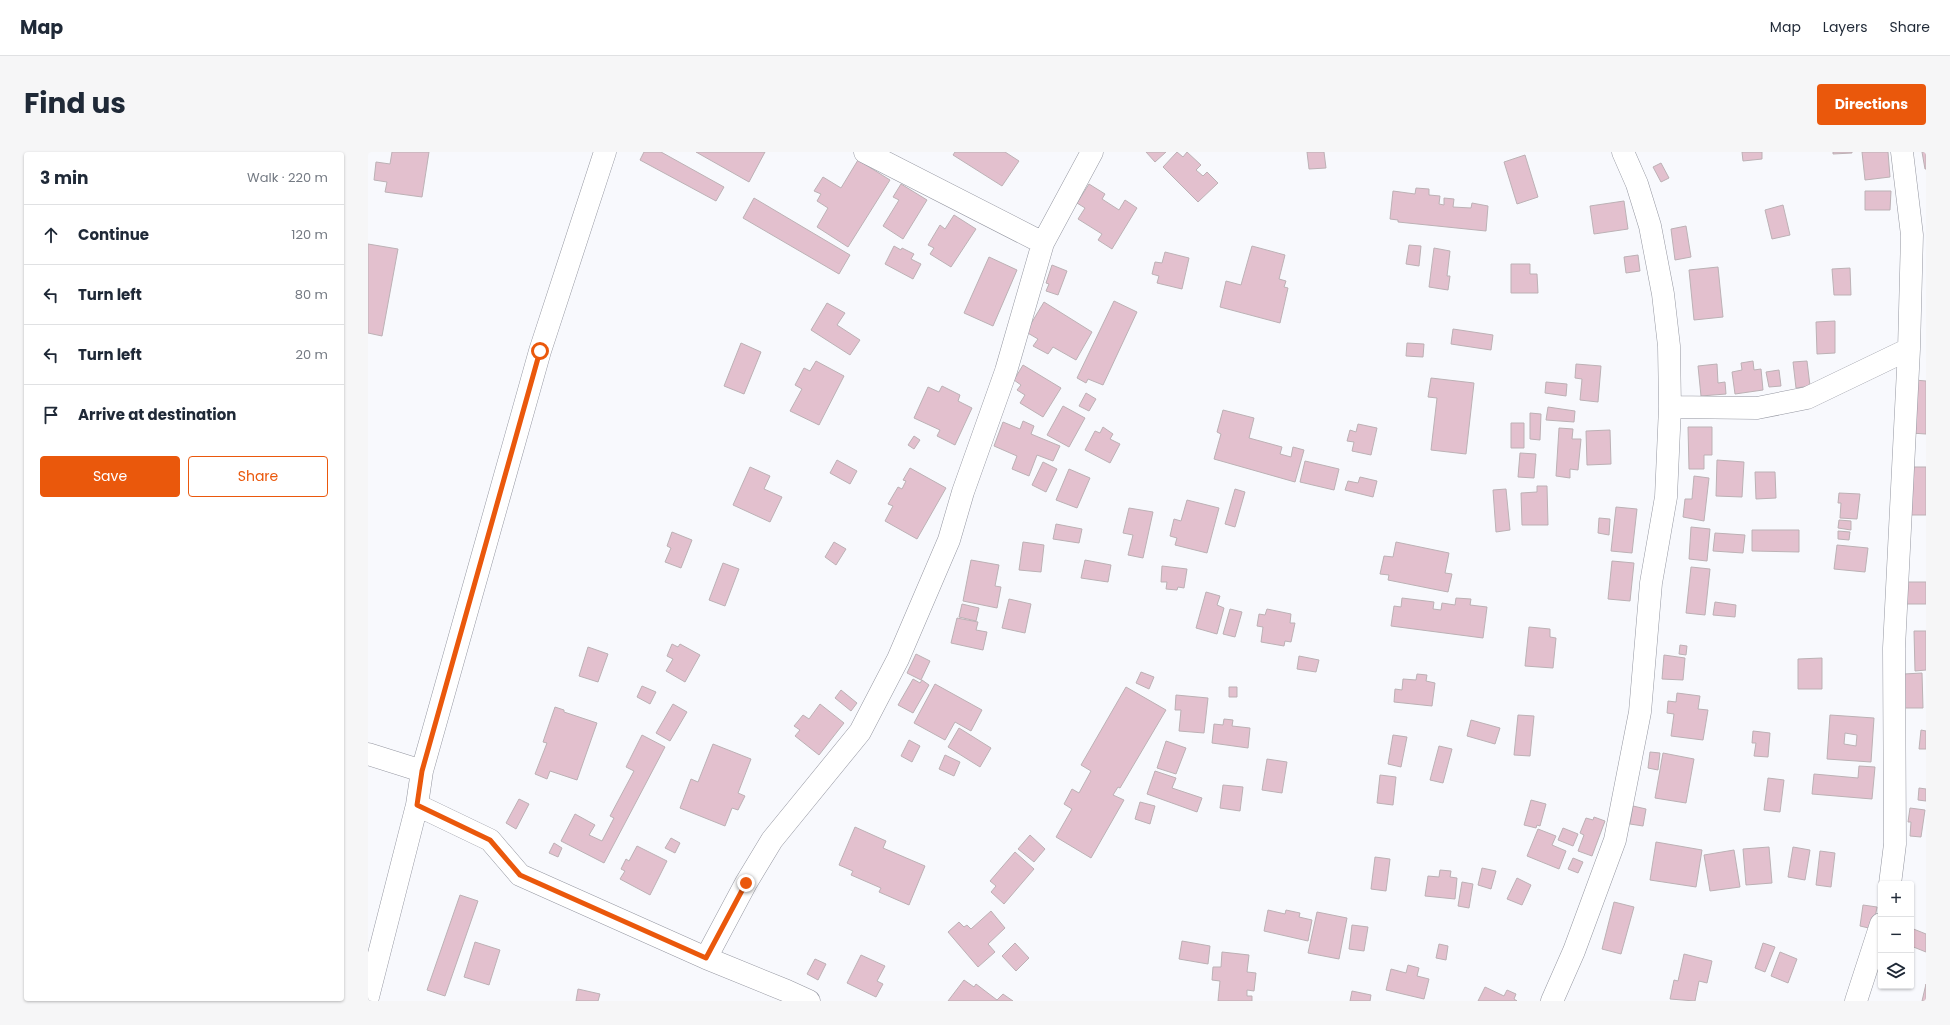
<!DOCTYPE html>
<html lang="en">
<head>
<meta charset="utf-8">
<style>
	:root { --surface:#fff; --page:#f6f6f7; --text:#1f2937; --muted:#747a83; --line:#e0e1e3; --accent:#ea580c }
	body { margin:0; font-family:Poppins,sans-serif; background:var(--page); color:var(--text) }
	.controls { position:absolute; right:12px; bottom:12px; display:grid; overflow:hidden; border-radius:4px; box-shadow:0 1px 3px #0004 }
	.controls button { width:36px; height:36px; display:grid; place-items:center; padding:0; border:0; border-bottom:1px solid var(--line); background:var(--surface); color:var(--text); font:20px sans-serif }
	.stop { position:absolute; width:12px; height:12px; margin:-9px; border:3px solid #ea580c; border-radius:50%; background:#fff }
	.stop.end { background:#ea580c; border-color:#fff; box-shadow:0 1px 4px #0008 }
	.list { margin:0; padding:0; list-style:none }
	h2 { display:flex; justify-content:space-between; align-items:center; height:52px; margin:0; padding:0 16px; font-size:17px }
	h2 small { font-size:13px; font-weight:400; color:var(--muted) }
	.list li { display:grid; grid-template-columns:26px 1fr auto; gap:12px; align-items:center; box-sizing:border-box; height:60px; padding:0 16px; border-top:1px solid var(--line) }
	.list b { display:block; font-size:15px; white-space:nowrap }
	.list em { font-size:13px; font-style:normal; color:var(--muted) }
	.actions { display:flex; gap:8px; padding:12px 16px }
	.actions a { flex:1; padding:9px 0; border:1px solid var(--accent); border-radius:4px; text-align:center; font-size:14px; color:var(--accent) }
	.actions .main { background:var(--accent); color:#fff }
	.icon { flex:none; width:22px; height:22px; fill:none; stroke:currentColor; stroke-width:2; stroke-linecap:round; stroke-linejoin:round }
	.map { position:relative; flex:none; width:1558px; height:849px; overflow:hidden; border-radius:4px }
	header { display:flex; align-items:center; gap:24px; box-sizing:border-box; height:56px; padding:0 20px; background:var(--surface); border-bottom:1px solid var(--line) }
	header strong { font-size:19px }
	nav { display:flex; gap:22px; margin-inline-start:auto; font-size:14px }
	.intro { display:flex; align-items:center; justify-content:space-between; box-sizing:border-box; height:96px; padding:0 24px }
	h1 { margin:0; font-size:28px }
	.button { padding:10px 18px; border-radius:4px; background:var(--accent); color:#fff; font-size:14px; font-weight:700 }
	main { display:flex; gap:24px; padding:0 24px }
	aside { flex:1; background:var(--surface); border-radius:4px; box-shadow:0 1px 3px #0004 }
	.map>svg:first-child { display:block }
	.building { fill:#e3c0ce; stroke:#bcb1b5; fill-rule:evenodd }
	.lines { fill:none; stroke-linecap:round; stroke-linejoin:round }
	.street-casing { stroke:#9597a1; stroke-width:23 }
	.street { stroke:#fff; stroke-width:22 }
	.route { stroke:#ea580c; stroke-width:5 }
</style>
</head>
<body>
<header>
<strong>Map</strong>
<nav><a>Map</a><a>Layers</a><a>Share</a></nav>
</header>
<div class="intro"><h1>Find us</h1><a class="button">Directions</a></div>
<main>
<aside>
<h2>3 min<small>Walk · 220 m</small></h2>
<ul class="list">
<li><svg class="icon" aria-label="ahead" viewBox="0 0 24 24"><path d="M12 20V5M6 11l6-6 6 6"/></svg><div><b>Continue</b></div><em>120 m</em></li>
<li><svg class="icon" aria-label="left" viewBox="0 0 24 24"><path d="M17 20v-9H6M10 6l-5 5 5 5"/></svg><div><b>Turn left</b></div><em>80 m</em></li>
<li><svg class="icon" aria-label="left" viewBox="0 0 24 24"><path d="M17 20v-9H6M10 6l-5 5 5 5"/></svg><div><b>Turn left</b></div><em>20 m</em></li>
<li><svg class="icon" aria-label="arrive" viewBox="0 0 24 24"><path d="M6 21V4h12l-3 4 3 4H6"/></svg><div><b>Arrive at destination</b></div></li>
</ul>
<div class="actions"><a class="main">Save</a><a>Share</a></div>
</aside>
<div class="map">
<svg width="1558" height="849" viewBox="0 0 1558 849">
	<rect width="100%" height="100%" fill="#f8f9fd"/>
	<path class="building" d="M 24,0 L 61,0 L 54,45 L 17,40 L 19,30 L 6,28 L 8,10 L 22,12 Z
		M 276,0 L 293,0 L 356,35 L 348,49 L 272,8 Z
		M 328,0 L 397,0 L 381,30 Z
		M 587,0 L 637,0 L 651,9 L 634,34 L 585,3 Z
		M 778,0 L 798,0 L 787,10 Z
		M 809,0 L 815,5 L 819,0 L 833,13 L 828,18 L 835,24 L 839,20 L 850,31 L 830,50 L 795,15 Z
		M 939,0 L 956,0 L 958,16 L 941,17 Z
		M 1374,0 L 1394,0 L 1394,7 L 1375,9 Z
		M 1465,0 L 1484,0 L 1484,1 L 1465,2 Z
		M 1494,0 L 1520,0 L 1522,25 L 1497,28 Z
		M 1554,0 L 1558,0 L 1558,17 L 1557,17 Z
		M 1157,3 L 1170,45 L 1149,52 L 1136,10 Z
		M 490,8 L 522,28 L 480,95 L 449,75 L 460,56 L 449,49 L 453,42 L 446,39 L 455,25 L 473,36 Z
		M 1293,11 L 1301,26 L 1293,30 L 1285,15 Z
		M 533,32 L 559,48 L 535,87 L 515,74 L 531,48 L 525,45 Z
		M 721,32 L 737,42 L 734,47 L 751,58 L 757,48 L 769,56 L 744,97 L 730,88 L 734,82 L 710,67 L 717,56 L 709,51 Z
		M 1048,36 L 1061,37 L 1061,43 L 1072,44 L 1071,52 L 1076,53 L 1076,46 L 1086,47 L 1085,55 L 1103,56 L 1104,51 L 1120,54 L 1118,79 L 1030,70 L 1030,68 L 1022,67 L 1025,39 L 1047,42 Z
		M 1497,39 L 1523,39 L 1522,58 L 1497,58 Z
		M 386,46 L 482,103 L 471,122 L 375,66 Z
		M 1256,49 L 1260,77 L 1226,82 L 1222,54 Z
		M 1415,53 L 1422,83 L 1404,87 L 1397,58 Z
		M 586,63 L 608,77 L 583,115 L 562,102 L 566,96 L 560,93 L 572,73 L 577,77 Z
		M 1318,74 L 1323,105 L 1307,108 L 1303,77 Z
		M 0,92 L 30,97 L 14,184 L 0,181 Z
		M 1041,93 L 1053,94 L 1051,114 L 1038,112 Z
		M 526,94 L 533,98 L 534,96 L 546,102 L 543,107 L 553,112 L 545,127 L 517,112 Z
		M 884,94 L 917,103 L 911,127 L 918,129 L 916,135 L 920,136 L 912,171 L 852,155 L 858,129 L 873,133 Z
		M 1066,96 L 1082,99 L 1079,124 L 1082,124 L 1080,138 L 1061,135 Z
		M 797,100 L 821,106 L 814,137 L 789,131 L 791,124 L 784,122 L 787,110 L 794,111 Z
		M 1270,103 L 1272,119 L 1258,121 L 1256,105 Z
		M 621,105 L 649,118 L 625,174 L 596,161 Z
		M 1143,112 L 1162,112 L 1162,122 L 1169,122 L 1170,141 L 1143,141 Z
		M 684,113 L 699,119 L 690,143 L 678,139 L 681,132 L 678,131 Z
		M 1350,115 L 1355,165 L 1326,168 L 1321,118 Z
		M 1482,116 L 1483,143 L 1466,143 L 1464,117 Z
		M 746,149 L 769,160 L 735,233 L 720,227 L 718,231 L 709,226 Z
		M 676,150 L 724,180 L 708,208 L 685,195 L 680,202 L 665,194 L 670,187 L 658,180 Z
		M 459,151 L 477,161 L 469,173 L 492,188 L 482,203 L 443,178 Z
		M 1467,169 L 1467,201 L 1449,202 L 1448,170 Z
		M 1085,177 L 1125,183 L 1123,198 L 1083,192 Z
		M 373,191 L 393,200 L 376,242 L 356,234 Z
		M 1039,191 L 1056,192 L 1055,205 L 1038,204 Z
		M 448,209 L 476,224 L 451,273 L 422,259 L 434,237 L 427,233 L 436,216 L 442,219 Z
		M 1385,209 L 1386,218 L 1393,217 L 1395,238 L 1367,242 L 1364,220 L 1374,218 L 1373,211 Z
		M 1439,209 L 1442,234 L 1428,236 L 1425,210 Z
		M 1208,212 L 1233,214 L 1230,250 L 1212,248 L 1214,227 L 1207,226 Z
		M 1349,212 L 1350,231 L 1357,230 L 1358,242 L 1333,244 L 1330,214 Z
		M 655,213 L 693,236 L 675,265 L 652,251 L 657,243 L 649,238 L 653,233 L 646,228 Z
		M 1411,218 L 1413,234 L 1401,235 L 1398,220 Z
		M 1063,226 L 1106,231 L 1098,302 L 1063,298 L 1069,246 L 1060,245 Z
		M 1547,228 L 1558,229 L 1558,282 L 1543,281 Z
		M 1178,230 L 1199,232 L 1198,244 L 1177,241 Z
		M 574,234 L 592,243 L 590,249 L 604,256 L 587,293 L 569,284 L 572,278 L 546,266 L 560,235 L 571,240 Z
		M 718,241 L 728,247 L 721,259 L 711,254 Z
		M 695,254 L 717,266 L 701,295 L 679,283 Z
		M 1180,255 L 1207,259 L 1206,270 L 1178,268 Z
		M 855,258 L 886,266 L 881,286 L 914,295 L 912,302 L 923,305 L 925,295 L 936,298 L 927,330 L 846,307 L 853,282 L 849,280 Z
		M 1162,261 L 1173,262 L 1172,288 L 1162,287 Z
		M 655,269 L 666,274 L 663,282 L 692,294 L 685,309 L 669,303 L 661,324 L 644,317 L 649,304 L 626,294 L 635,270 L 652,277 Z
		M 1143,271 L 1156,271 L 1156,296 L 1143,296 Z
		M 990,272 L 1009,276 L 1003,303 L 984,299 L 986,290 L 979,289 L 982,278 L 988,280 Z
		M 735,275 L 745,282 L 742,287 L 752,292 L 742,311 L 717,298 L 727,279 L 732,281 Z
		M 1320,275 L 1344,275 L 1344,303 L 1336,303 L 1336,317 L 1321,317 Z
		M 1191,276 L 1205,277 L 1204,287 L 1213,287 L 1210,318 L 1202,317 L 1202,326 L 1188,324 Z
		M 1242,278 L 1243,312 L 1219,313 L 1218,279 Z
		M 546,284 L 552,288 L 546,297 L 540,293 Z
		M 1152,301 L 1168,302 L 1166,326 L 1150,325 Z
		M 469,308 L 489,319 L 482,332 L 462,321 Z
		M 1349,308 L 1376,310 L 1374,345 L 1348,344 Z
		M 937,309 L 971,317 L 966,338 L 932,330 Z
		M 675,310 L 689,317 L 678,340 L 664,333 Z
		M 382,315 L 402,324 L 396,337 L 414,345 L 402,370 L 365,353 Z
		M 1542,315 L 1558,315 L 1558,363 L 1542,363 Z
		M 542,316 L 578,336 L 549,387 L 517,369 L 525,354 L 520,352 L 530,335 L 534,337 L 538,329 L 535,328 Z
		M 701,317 L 722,326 L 709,356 L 688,348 Z
		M 1387,320 L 1407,320 L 1408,346 L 1388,347 Z
		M 1326,324 L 1341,326 L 1336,369 L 1315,365 L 1317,347 L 1324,347 Z
		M 992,325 L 1009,329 L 1005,345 L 977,338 L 980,329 L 990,331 Z
		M 1169,334 L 1179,334 L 1180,373 L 1154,373 L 1153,341 L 1169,340 Z
		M 867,337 L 877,340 L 867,375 L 857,372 Z
		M 1138,337 L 1142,378 L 1128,380 L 1125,338 Z
		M 1471,341 L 1492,342 L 1489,367 L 1472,366 L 1473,351 L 1470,351 Z
		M 819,348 L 851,356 L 839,401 L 807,393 L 809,386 L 802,384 L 806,367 L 813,369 Z
		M 1248,355 L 1269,357 L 1264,401 L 1243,399 Z
		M 761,356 L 785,360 L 775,406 L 760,403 L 765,383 L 755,381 Z
		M 1231,366 L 1242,367 L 1241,383 L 1230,381 Z
		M 1471,368 L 1483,369 L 1483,378 L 1470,376 Z
		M 688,372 L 714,377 L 711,391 L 685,387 Z
		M 1323,375 L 1342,377 L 1339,409 L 1321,407 Z
		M 1384,378 L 1431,378 L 1431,400 L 1384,399 Z
		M 1470,379 L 1482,380 L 1481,388 L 1470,387 Z
		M 304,380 L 324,388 L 313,416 L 297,410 L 303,396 L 299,394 Z
		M 1347,381 L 1377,383 L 1375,401 L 1345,399 Z
		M 466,390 L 478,397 L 468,413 L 457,405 Z
		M 655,390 L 676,393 L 673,420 L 651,418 Z
		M 1028,390 L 1081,401 L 1077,421 L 1084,422 L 1080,440 L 1020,428 L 1021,423 L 1012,422 L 1016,404 L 1025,405 Z
		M 1469,393 L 1500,396 L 1497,420 L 1466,417 Z
		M 603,408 L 631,413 L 627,434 L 633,435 L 629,456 L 595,449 Z
		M 717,408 L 743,413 L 740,430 L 713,426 Z
		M 1244,409 L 1266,411 L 1262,449 L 1240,447 Z
		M 355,411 L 371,417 L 357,454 L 341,448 Z
		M 794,414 L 819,417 L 816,436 L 810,435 L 809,438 L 798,437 L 799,430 L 793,430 Z
		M 1323,415 L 1342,417 L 1337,463 L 1318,461 Z
		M 1539,430 L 1558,430 L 1558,452 L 1539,452 Z
		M 838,440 L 852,444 L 849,453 L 856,456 L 849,482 L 828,476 Z
		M 1034,446 L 1066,450 L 1065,457 L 1073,458 L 1074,451 L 1087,453 L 1088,446 L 1103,447 L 1102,453 L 1119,455 L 1115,486 L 1023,474 L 1026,454 L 1033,455 Z
		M 641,447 L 663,452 L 657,481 L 634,476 Z
		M 1347,450 L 1368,453 L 1367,465 L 1345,463 Z
		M 594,452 L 611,456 L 608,469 L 591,465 Z
		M 862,457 L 874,460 L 867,485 L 855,482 Z
		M 899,457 L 923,462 L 922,471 L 927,471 L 923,490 L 917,489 L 916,494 L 893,490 L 895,475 L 889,474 L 891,462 L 897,463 Z
		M 589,466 L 610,470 L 608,478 L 619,480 L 615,498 L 583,491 Z
		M 1161,475 L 1182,477 L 1182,485 L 1188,486 L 1185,516 L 1157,514 Z
		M 1546,479 L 1558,479 L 1558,518 L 1547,519 Z
		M 304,492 L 310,495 L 312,492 L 332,503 L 317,530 L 298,519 L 305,507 L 299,504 Z
		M 1312,493 L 1319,494 L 1318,503 L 1311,502 Z
		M 220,495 L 240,502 L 230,530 L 211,524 Z
		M 548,502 L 562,509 L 553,528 L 539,521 Z
		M 1296,503 L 1317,506 L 1315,528 L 1294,527 Z
		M 931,504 L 951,508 L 948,520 L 929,517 Z
		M 1454,506 L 1454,537 L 1430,537 L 1430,507 Z
		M 773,520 L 786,525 L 781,537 L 768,531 Z
		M 1554,521 L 1555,556 L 1536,556 L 1536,522 Z
		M 1049,522 L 1059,523 L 1058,529 L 1067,531 L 1064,554 L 1026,550 L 1027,537 L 1034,538 L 1035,527 L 1048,528 Z
		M 545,527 L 552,531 L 554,528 L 561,533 L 545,561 L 530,553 Z
		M 567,532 L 614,558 L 603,579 L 587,570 L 577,588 L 546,571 Z
		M 274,534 L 288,540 L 282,552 L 269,545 Z
		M 758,535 L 798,558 L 752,636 L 750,635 L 745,643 L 756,648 L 723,706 L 688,685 L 704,657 L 696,652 L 704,637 L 711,641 L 723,619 L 713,613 Z
		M 861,535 L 869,535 L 869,545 L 861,545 Z
		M 473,538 L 489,551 L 483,559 L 467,546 Z
		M 1309,541 L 1332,544 L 1330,557 L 1340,558 L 1335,588 L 1303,584 L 1306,562 L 1299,561 L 1300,549 L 1308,550 Z
		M 808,543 L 840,546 L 836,581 L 811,579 L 813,558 L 807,558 Z
		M 305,552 L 319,560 L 302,589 L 288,581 Z
		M 452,552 L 476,571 L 451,603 L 427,584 L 432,578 L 426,574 L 435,563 L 441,567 Z
		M 187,555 L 196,558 L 196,560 L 229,571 L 209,628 L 182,619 L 179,627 L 167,622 L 179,591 L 175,590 Z
		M 1150,563 L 1166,564 L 1162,604 L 1146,603 Z
		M 1462,563 L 1506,566 L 1503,610 L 1459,607 ZM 1477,581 L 1489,583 L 1488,594 L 1476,592 Z
		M 856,567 L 865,568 L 864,574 L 882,576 L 880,596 L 844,591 L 846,572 L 855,573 Z
		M 1103,568 L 1132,576 L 1127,592 L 1099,584 Z
		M 591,576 L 623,596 L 612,615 L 580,595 Z
		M 1553,578 L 1558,579 L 1558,597 L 1551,597 Z
		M 1385,579 L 1402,581 L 1400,605 L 1386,604 L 1388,591 L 1384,591 Z
		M 274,583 L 297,595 L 236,711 L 193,689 L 207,662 L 227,673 L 221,683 L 234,689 L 246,666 L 242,664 L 266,619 L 258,615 Z
		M 1025,583 L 1039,585 L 1033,615 L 1020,612 Z
		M 541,588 L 552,594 L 544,610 L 533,604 Z
		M 798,589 L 818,596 L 808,622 L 789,616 Z
		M 345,592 L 383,607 L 370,641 L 377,644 L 370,658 L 364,656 L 357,674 L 312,656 L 323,627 L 330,630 Z
		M 1071,594 L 1084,597 L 1075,631 L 1062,628 Z
		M 1282,600 L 1292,601 L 1290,618 L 1280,616 Z
		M 1295,601 L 1326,607 L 1318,651 L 1287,646 Z
		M 577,603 L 592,610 L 586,624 L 571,617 Z
		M 899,607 L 919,610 L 914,641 L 894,638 Z
		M 1491,614 L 1507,615 L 1504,647 L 1444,642 L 1446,622 L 1490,626 Z
		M 787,619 L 808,626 L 804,636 L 834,646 L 829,660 L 779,642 Z
		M 1012,623 L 1028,625 L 1025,653 L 1009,651 Z
		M 1400,626 L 1416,628 L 1412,660 L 1396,658 Z
		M 855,633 L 875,635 L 872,659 L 852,656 Z
		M 1551,636 L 1558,637 L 1558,649 L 1550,648 Z
		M 151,647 L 161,652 L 148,677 L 138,671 Z
		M 1163,648 L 1178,652 L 1172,674 L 1169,673 L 1168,676 L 1156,673 Z
		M 772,650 L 787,654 L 782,672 L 767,667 Z
		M 1265,654 L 1278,657 L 1275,674 L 1262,672 Z
		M 1542,656 L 1557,658 L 1553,685 L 1542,684 L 1543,670 L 1540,670 Z
		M 1226,665 L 1237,669 L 1224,704 L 1210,699 L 1216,683 L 1212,681 L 1218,666 L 1225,668 Z
		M 487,675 L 518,689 L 515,696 L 557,714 L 541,753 L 511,740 L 513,736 L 483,723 L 485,719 L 471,713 Z
		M 1195,676 L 1210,682 L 1205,694 L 1190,688 Z
		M 1170,677 L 1188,684 L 1184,693 L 1198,699 L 1191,717 L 1159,704 Z
		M 662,683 L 677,697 L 666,710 L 650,697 Z
		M 303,686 L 312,691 L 307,701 L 297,696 Z
		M 1288,690 L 1334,698 L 1328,735 L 1282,728 Z
		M 186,691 L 194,696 L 190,705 L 181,701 Z
		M 269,694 L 299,709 L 282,743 L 252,727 L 257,719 L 253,717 L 258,707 L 261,709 Z
		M 1401,695 L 1404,731 L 1378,733 L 1375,697 Z
		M 1425,695 L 1442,698 L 1437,728 L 1420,725 Z
		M 1366,698 L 1372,735 L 1342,739 L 1336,703 Z
		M 1452,699 L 1467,701 L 1463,735 L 1448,733 Z
		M 647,700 L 666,717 L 636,752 L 623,740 L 628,734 L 622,729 Z
		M 1007,705 L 1022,707 L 1018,739 L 1003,737 Z
		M 1205,706 L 1215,710 L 1210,721 L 1200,717 Z
		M 1114,716 L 1128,719 L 1123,737 L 1110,733 Z
		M 1072,718 L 1083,719 L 1082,725 L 1089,726 L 1087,747 L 1057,744 L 1060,724 L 1071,725 Z
		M 1149,726 L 1163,733 L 1154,753 L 1139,747 Z
		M 1094,730 L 1105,732 L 1101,756 L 1090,754 Z
		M 92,743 L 110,749 L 77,844 L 59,838 Z
		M 1246,750 L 1266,755 L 1253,802 L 1234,797 Z
		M 1495,753 L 1509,755 L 1505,777 L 1492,774 Z
		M 900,758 L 917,762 L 918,758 L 932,761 L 931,765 L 944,768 L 940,789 L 896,779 Z
		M 623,759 L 637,776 L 620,792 L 627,800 L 610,815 L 580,780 L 591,770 L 596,775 L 599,773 L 603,777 Z
		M 949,760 L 979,766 L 971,807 L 940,801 Z
		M 984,773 L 1000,775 L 996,799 L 981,797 Z
		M 1543,776 L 1558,782 L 1558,800 L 1543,794 Z
		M 814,789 L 842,794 L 840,812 L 811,807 Z
		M 107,790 L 132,798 L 121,833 L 96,825 Z
		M 647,791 L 661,806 L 648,819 L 634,804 Z
		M 1395,791 L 1407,795 L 1397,820 L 1387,816 Z
		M 1071,792 L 1080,794 L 1078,808 L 1068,806 Z
		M 854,800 L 881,803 L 879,820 L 888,821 L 886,839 L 879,838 L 879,844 L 884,844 L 884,849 L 850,849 L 852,829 L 844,828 L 845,815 L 853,815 Z
		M 1412,800 L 1429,807 L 1420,831 L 1403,824 Z
		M 1316,802 L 1344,809 L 1339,831 L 1331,829 L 1327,849 L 1302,847 L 1306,828 L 1310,829 Z
		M 493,803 L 517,814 L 509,829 L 515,832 L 508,845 L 479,831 Z
		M 447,807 L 458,812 L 450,828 L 439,822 Z
		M 1040,813 L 1051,816 L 1049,824 L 1061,827 L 1056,847 L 1018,838 L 1023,817 L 1038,821 Z
		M 596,828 L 606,835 L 608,832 L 629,848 L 635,842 L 645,849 L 580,849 Z
		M 1558,832 L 1558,849 L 1554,849 Z
		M 1117,835 L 1136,844 L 1139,838 L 1148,842 L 1146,847 L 1149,849 L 1110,849 Z
		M 210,837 L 232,842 L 230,849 L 208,849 Z
		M 984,839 L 1003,843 L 1002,849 L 982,849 Z"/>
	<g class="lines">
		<defs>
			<path id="street" d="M 497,0 L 675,91
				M 1302,255 L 1389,256 L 1439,246 L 1541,197
				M 0,602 L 54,619
				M 49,653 L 122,688 L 152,723 L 338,806 L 419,839 L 441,849
				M 1522,732 L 1527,692 L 1526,496 L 1541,197 L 1544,83 L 1534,0
				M 338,806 L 378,731 L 404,688 L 492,580 L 530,507 L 581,388 L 595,340 L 638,219 L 675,91 L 724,0
				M 0,845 L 49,653 L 54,619 L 172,199 L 237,0
				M 1184,849 L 1206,799 L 1247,688 L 1272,560 L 1283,431 L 1298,345 L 1302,255 L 1301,194 L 1295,142 L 1282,74 L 1269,32 L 1255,0
				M 1488,849 L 1513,772"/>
		</defs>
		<use href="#street" class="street-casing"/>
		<use href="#street" class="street"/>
	</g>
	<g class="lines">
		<path class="route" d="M 172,199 L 54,619 L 49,653 L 122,688 L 152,723 L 338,806 L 378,731"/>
	</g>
</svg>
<div class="controls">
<button>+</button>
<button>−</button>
<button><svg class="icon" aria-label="layers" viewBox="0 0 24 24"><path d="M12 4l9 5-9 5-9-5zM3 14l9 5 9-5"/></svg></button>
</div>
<div class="stop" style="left:172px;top:199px"></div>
<div class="stop end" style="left:378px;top:731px"></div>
</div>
</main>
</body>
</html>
